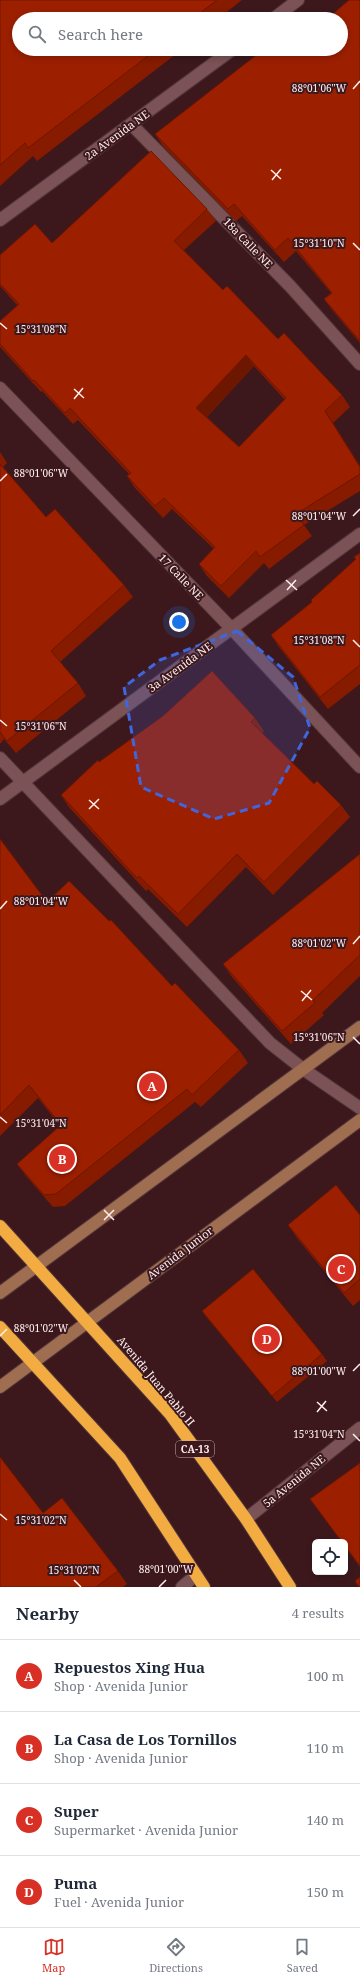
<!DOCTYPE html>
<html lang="en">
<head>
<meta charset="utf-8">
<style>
	:root { --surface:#fff; --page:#f6f6f7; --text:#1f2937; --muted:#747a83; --line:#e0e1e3; --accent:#d93025 }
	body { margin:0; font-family:"Noto Serif",serif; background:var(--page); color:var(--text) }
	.controls { position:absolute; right:12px; bottom:12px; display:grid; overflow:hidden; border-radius:6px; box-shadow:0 2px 6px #0003 }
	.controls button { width:36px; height:36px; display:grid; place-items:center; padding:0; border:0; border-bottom:1px solid var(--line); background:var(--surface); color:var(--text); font:20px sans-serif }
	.you { position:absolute; left:179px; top:622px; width:14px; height:14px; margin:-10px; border:3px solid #fff; border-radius:50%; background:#1a73e8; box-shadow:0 0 0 6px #1a73e833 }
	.badge { display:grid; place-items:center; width:26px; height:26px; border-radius:50%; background:var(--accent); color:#fff; font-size:13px; font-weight:700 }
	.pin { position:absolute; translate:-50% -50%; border:2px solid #fff; box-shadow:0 1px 4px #0006 }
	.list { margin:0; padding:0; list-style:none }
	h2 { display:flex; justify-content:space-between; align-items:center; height:52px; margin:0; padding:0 16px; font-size:17px }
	h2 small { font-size:13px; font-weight:400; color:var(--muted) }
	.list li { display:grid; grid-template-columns:26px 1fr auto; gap:12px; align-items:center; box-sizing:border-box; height:72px; padding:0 16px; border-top:1px solid var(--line) }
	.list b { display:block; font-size:15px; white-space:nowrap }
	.list p { margin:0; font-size:13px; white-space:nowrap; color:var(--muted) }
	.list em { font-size:13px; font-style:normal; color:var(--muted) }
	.icon { flex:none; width:22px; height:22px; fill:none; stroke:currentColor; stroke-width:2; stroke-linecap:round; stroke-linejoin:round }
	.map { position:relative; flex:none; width:360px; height:1587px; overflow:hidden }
	.search { position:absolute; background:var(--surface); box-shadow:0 2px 6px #0003; left:12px; right:12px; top:12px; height:44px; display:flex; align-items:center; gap:10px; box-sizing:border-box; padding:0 14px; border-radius:22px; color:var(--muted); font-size:15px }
	.sheet { height:340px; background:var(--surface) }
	nav { display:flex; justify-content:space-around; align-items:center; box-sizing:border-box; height:56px; border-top:1px solid var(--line); background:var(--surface); font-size:11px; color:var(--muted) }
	nav a { display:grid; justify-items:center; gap:2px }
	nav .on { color:var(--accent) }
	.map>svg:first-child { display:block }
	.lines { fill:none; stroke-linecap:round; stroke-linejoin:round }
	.street-casing { stroke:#52363a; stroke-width:14 }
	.secondary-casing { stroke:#52363a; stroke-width:14 }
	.highway-casing { stroke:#52363a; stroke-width:14 }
	.street { stroke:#7b5255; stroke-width:12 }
	.secondary { stroke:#9f6d4f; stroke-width:12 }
	.highway { stroke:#f2ac42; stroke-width:12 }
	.wall { fill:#861b00; fill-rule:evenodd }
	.shaded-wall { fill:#6d1600 }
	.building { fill:#9c1f00; stroke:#6d1600; fill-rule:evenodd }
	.marked { fill:#3f66dc; fill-opacity:0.2; stroke:#3f66dc; stroke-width:3; stroke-dasharray:8 5; stroke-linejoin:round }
	.ticks { fill:none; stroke:#ffeff0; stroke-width:1.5 }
	.labels { text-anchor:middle; stroke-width:4; stroke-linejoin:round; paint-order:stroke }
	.shield { fill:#3c181d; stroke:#c4aeb1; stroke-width:1 }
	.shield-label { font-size:10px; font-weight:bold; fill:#ffeff0 }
	.street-label { font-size:11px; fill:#ffeff0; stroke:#3c181d }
	.ticks-label { font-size:10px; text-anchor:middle; fill:#ffeff0; stroke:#3c181d; stroke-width:4; stroke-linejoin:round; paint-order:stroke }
</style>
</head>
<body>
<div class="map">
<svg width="360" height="1587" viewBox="0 0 360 1587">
	<rect width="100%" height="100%" fill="#3c181d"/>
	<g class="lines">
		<defs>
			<path id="street" d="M 273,19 L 298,0
				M 132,125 L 290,286 L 360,364
				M 0,220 L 233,49
				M 0,388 L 232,629 L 360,767
				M 0,758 L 270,1043 L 303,1069 L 360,1108
				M 0,799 L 360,534
				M 246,1519 L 360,1428
				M 182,1587 L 196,1575"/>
			<path id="secondary" d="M 0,1293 L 360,1027
				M 0,1387 L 360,1120"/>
			<path id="highway" d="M 0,1226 L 170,1414 L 246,1519 L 290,1587
				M 0,1327 L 120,1458 L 204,1587"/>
		</defs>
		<use href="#street" class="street-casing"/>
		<use href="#secondary" class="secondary-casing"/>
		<use href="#highway" class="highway-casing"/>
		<use href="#street" class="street"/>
		<use href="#secondary" class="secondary"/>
		<use href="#highway" class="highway"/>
	</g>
	<path class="wall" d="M 0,0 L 242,0 L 218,19 L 19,19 L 19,49 L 179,49 L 180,51 L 37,161 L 33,156 L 0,186 Z
		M 360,0 L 360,343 L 333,311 L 324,299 L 331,293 L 296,251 L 284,262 L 242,216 L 236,221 L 163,146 L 155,134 L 269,56 L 341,49 Z
		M 207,209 L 216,221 L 184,250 L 223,290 L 278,339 L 342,395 L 350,407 L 333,423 L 360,466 L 360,491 L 304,525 L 312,536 L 269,569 L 264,563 L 229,598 L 207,576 L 199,564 L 214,549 L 172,509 L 163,518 L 135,488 L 127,476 L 129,474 L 78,420 L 73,424 L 42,391 L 41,392 L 0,347 L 0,321 L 18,306 L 0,286 L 0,255 ZM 254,366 L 285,400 L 239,447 L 207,417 Z
		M 0,452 L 7,463 L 3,467 L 46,517 L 124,585 L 133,597 L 60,662 L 78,683 L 86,696 L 16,753 L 4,739 L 0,744 Z
		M 360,553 L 360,684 L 328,709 L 279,647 L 271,635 L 312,602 L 356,559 Z
		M 255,718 L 264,731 L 262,733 L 314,784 L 341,805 L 350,817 L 273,895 L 246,867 L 187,927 L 148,889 L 146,891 L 69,807 L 61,795 L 99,762 Z
		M 0,839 L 47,902 L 172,986 L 239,1050 L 248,1063 L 201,1107 L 195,1102 L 65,1206 L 53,1207 L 26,1176 L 17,1164 L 60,1126 L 38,1098 L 0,1136 Z
		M 360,854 L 360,976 L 322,1013 L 324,1015 L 291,1044 L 232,977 L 223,964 Z
		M 360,1215 L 360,1300 L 353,1306 L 297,1238 L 288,1225 Z
		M 202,1311 L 322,1354 L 327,1361 L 277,1402 L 207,1318 Z
		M 360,1463 L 360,1567 L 345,1547 L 345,1542 L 342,1542 L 310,1499 Z
		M 43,1513 L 118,1571 L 127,1584 L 123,1587 L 0,1587 Z"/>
	<path class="shaded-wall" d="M 246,355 L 254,366 L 204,419 L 196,408 Z
		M 325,411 L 333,423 L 360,466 L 360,467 Z"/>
	<path class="building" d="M 0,0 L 217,0 L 195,17 L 191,19 L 19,19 L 19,49 L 157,49 L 28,148 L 25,143 L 0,165 Z
		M 349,0 L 360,0 L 360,341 L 324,299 L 332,293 L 288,238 L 275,250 L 234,204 L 228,209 L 155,134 L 264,49 L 269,56 L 277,49 L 341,49 L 341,19 L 327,19 Z
		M 151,151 L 207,209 L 174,241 L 223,290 L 227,286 L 278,339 L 284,333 L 342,395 L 325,411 L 360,467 L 360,474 L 296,514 L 304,525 L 260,557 L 256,551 L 221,586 L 199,564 L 215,547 L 164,498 L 155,506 L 127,476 L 131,473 L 70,408 L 65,413 L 34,380 L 33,381 L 0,344 L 0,321 L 19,304 L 0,284 L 0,255 L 35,224 L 52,243 ZM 246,355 L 286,398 L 239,447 L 196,408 Z
		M 0,464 L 46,517 L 55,509 L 124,585 L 51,651 L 78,683 L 7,741 L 0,732 Z
		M 360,553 L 360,665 L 320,697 L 271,635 L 312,602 L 311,600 L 356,559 L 354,557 Z
		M 212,671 L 255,718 L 251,722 L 314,784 L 317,781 L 341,805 L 264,882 L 237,854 L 178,914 L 139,876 L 137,878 L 61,795 L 98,760 L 99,762 L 163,716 Z
		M 0,839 L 47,902 L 69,881 L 109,921 L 111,920 L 172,986 L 175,983 L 239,1050 L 192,1095 L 187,1089 L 56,1194 L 44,1195 L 17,1164 L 61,1125 L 29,1085 L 0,1115 Z
		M 360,854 L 360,955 L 313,1000 L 315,1003 L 282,1031 L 223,964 Z
		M 336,1185 L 360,1215 L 360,1279 L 344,1293 L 288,1225 Z
		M 253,1269 L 322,1354 L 272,1396 L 202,1311 Z
		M 0,1457 L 43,1513 L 62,1498 L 118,1571 L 96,1587 L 0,1587 Z
		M 360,1463 L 360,1566 L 345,1546 L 345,1542 L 342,1542 L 310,1499 Z
		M 360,1577 L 360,1587 L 359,1587 L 355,1581 Z"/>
	<path class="marked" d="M 237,631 L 293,677 L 310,728 L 269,803 L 214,819 L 141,787 L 124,687 L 160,660 Z"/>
	<path class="ticks" d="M 353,89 L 360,81M 271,170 L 281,179M 272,180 L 281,169M 353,243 L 360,250M 0,323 L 7,329M 74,389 L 84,398M 74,399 L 83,388M 0,481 L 7,474M 353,516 L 360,509M 286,580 L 297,590M 287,590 L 296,580M 353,640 L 360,647M 0,720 L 7,726M 89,800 L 99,809M 89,809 L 99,799M 0,909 L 7,901M 353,944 L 360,936M 301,991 L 312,1000M 302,1001 L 311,990M 353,1037 L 360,1044M 0,1117 L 7,1123M 104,1210 L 114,1220M 104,1220 L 114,1210M 0,1336 L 7,1329M 353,1371 L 360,1364M 317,1402 L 327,1411M 317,1412 L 326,1401M 353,1434 L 360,1441M 0,1514 L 7,1520M 74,1580 L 81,1587M 159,1587 L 166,1580"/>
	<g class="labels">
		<rect class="shield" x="176" y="1441" width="38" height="16" rx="3"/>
		<g class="shield-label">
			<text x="195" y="1453">CA-13</text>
		</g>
		<g class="street-label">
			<text transform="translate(117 135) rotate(-36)" y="4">2a Avenida NE</text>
			<text transform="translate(248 243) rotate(46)" y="4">18a Calle NE</text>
			<text transform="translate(181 577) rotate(46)" y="4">17 Calle NE</text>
			<text transform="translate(180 667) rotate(-36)" y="4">3a Avenida NE</text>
			<text transform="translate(180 1253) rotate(-37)" y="4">Avenida Junior</text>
			<text transform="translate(156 1381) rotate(50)" y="4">Avenida Juan Pablo II</text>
			<text transform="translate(294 1481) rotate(-39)" y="4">5a Avenida NE</text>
		</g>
	</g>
	<g class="ticks-label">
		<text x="319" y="92">88°01'06"W</text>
		<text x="319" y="247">15°31'10"N</text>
		<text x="41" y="333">15°31'08"N</text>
		<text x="41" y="477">88°01'06"W</text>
		<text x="319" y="520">88°01'04"W</text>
		<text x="319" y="644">15°31'08"N</text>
		<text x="41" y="730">15°31'06"N</text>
		<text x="41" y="905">88°01'04"W</text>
		<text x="319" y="947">88°01'02"W</text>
		<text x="319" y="1041">15°31'06"N</text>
		<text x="41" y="1127">15°31'04"N</text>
		<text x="41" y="1332">88°01'02"W</text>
		<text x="319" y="1375">88°01'00"W</text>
		<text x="319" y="1438">15°31'04"N</text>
		<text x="41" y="1524">15°31'02"N</text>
		<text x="166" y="1573">88°01'00"W</text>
		<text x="74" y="1574">15°31'02"N</text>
	</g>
</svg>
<div class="controls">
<button><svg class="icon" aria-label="locate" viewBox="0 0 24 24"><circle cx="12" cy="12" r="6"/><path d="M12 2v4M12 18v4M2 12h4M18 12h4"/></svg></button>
</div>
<div class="you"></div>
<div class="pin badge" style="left:152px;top:1086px">A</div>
<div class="pin badge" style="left:62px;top:1159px">B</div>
<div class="pin badge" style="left:341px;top:1269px">C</div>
<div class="pin badge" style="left:267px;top:1339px">D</div>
<div class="search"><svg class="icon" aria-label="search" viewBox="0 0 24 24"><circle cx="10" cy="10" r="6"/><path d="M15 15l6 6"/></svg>Search here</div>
</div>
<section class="sheet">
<h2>Nearby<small>4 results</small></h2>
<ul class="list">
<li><span class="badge">A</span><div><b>Repuestos Xing Hua</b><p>Shop · Avenida Junior</p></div><em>100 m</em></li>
<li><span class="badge">B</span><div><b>La Casa de Los Tornillos</b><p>Shop · Avenida Junior</p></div><em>110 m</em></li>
<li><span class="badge">C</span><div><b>Super</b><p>Supermarket · Avenida Junior</p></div><em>140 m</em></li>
<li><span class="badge">D</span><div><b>Puma</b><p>Fuel · Avenida Junior</p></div><em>150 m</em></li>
</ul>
</section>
<nav>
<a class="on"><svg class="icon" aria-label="map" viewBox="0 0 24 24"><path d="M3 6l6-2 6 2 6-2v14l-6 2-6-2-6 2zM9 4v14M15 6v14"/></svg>Map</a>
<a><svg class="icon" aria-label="directions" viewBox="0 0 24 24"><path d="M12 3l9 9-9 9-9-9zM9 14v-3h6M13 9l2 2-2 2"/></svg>Directions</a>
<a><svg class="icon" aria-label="saved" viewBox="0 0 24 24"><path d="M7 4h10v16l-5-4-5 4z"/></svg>Saved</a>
</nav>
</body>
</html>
